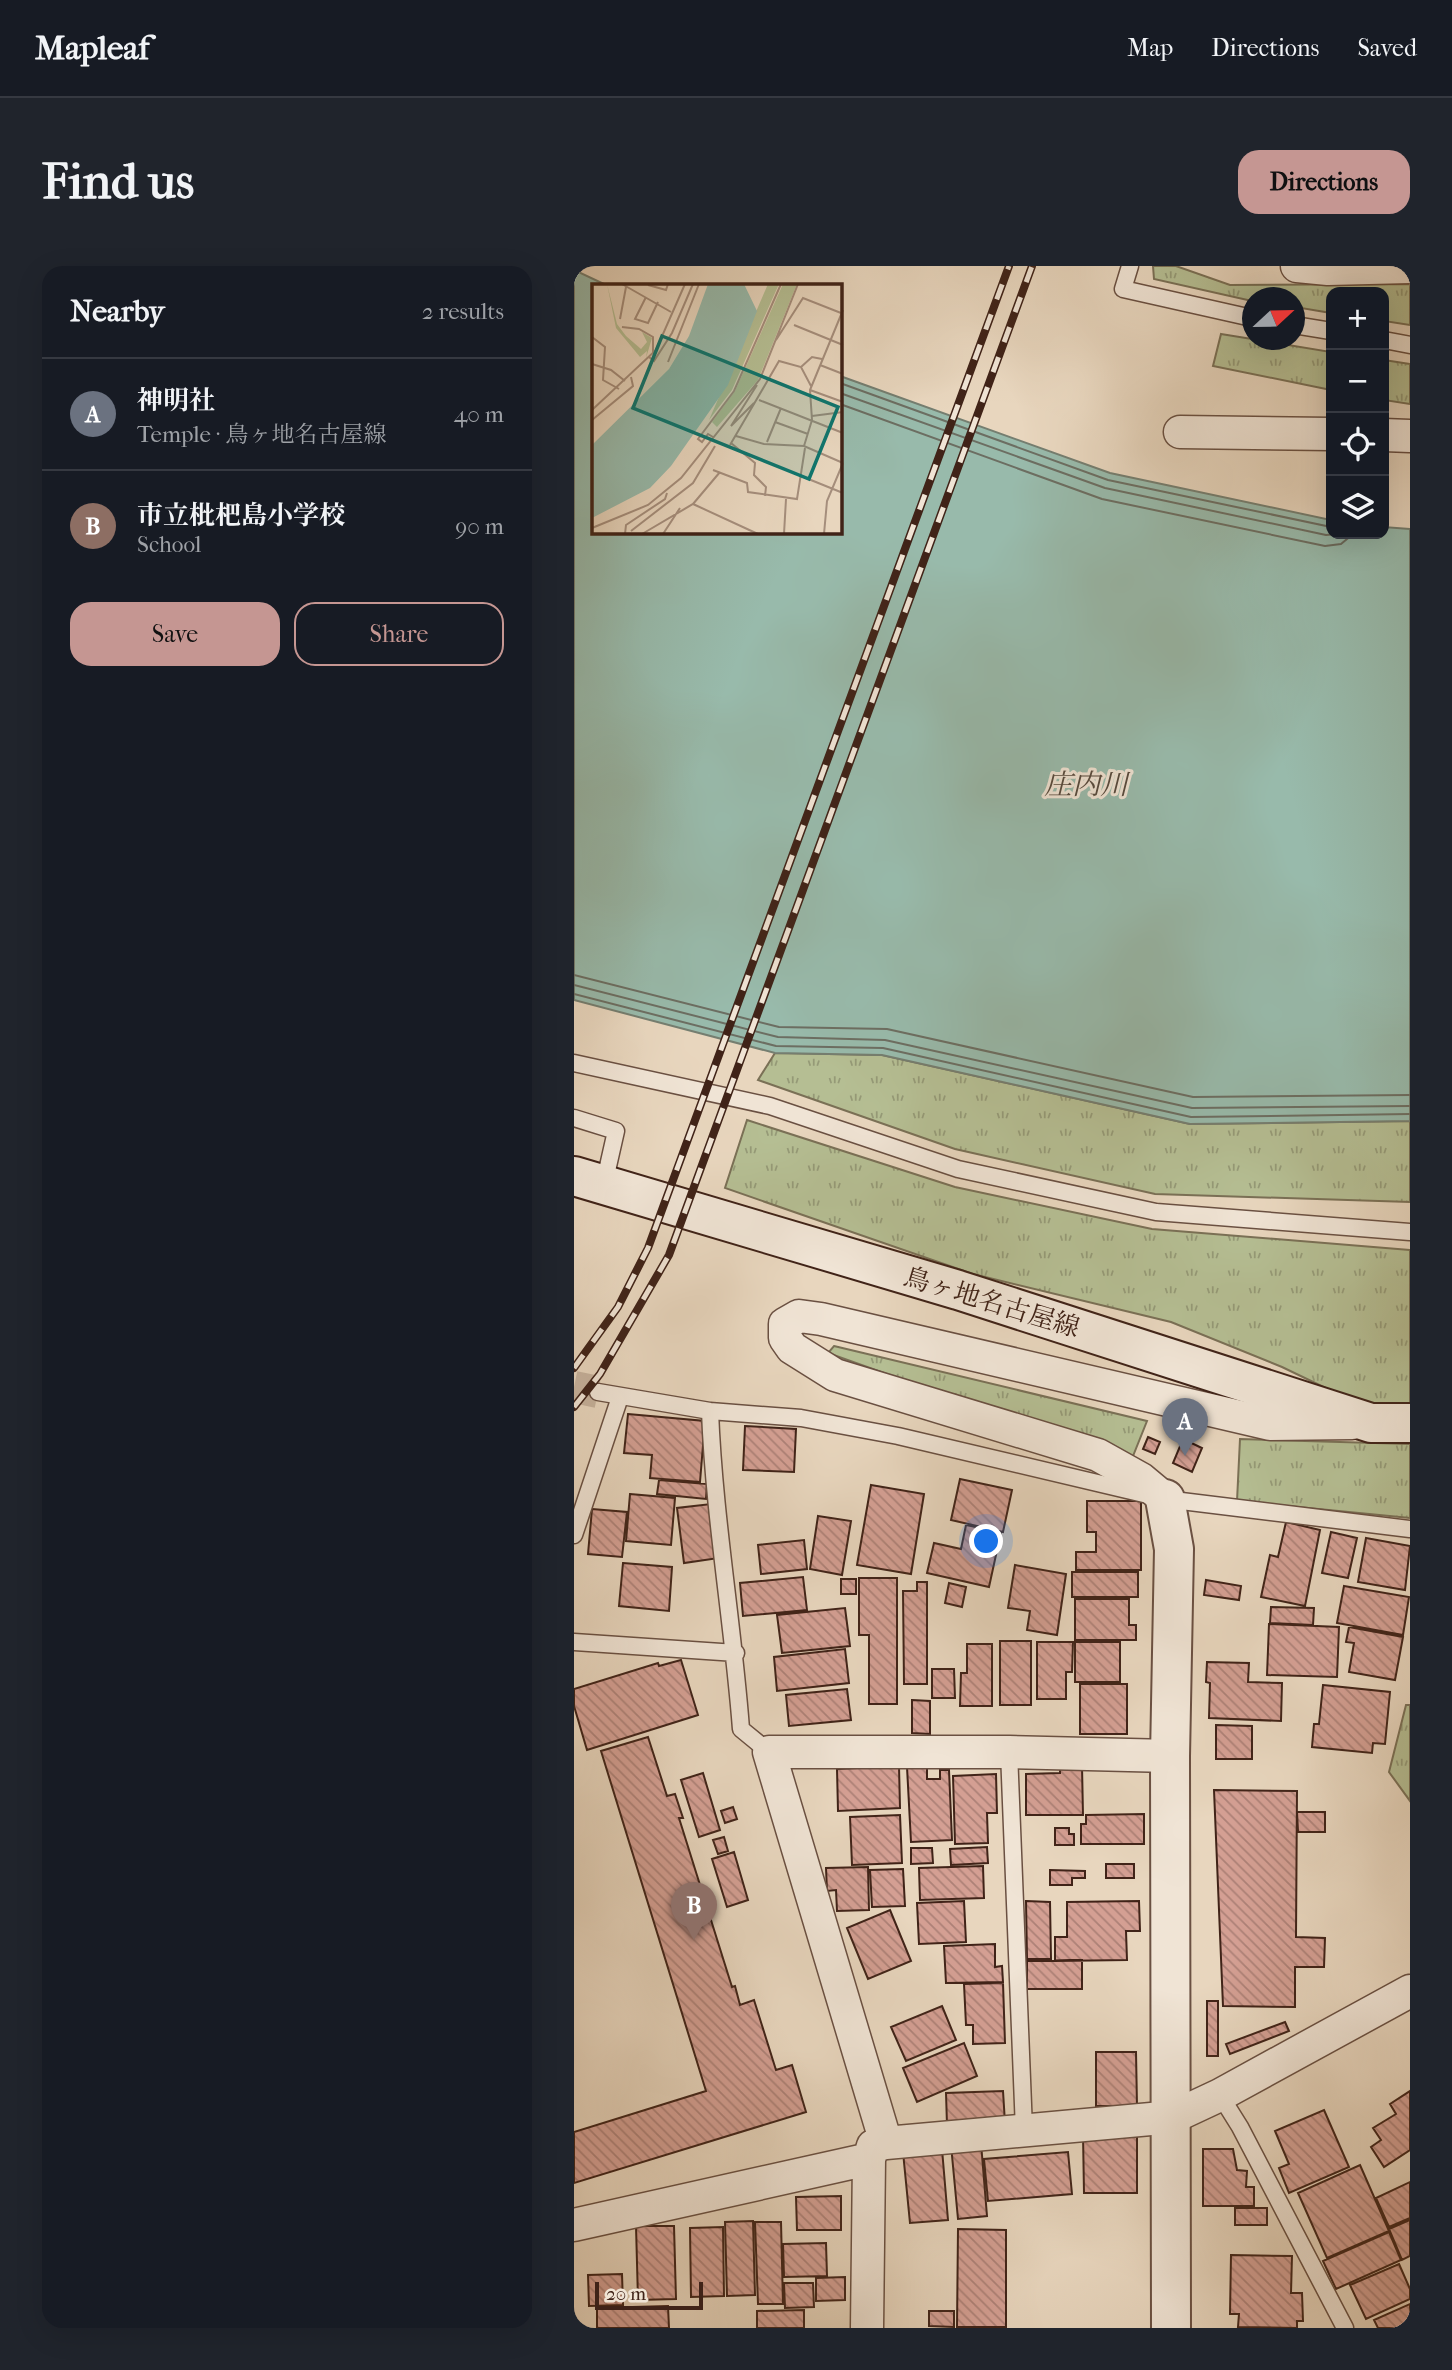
<!DOCTYPE html>
<html lang="en">
<head>
<meta charset="utf-8">
<style>
	:root { --surface:#171b24; --page:#20242c; --text:#f1f3f6; --muted:#9ea1a6; --line:#363941; --accent:#c59692 }
	body { margin:0; font-family:"IM FELL French Canon","Noto Serif JP",serif; background:var(--page); color:var(--text) }
	.controls { position:absolute; right:21px; top:21px; display:grid; overflow:hidden; border-radius:14px; box-shadow:0 7px 28px #0002 }
	.controls button { width:63px; height:63px; display:grid; place-items:center; padding:0; border:0; border-bottom:2px solid var(--line); background:var(--surface); color:var(--text); font:35px sans-serif }
	.compass { position:absolute; left:668px; top:21px; width:63px; height:63px; border-radius:50%; background:var(--surface); box-shadow:0 7px 28px #0002; rotate:68deg }
	.scale { position:absolute; left:21px; bottom:18px; width:108px; box-sizing:border-box; padding-left:7px; border:4px solid #402318; border-top:0; font-size:19px; line-height:24px; white-space:nowrap; color:#402318; -webkit-text-stroke:5px #f0e4d5; paint-order:stroke }
	.you { position:absolute; left:413px; top:1276px; width:24px; height:24px; margin:-18px; border:5px solid #fff; border-radius:50%; background:#1a73e8; box-shadow:0 0 0 10px #1a73e833 }
	.badge { display:grid; place-items:center; width:46px; height:46px; border-radius:50%; background:var(--accent); color:#fff; font-size:23px; font-weight:700 }
	.pin { position:absolute; translate:-50% -58px; filter:drop-shadow(0 2px 4px #0008) }
	.pin::after { content:''; position:absolute; top:37px; width:24px; height:21px; background:inherit; clip-path:polygon(0 0,100% 0,50% 100%) }
	.list { margin:0; padding:0; list-style:none }
	h2 { display:flex; justify-content:space-between; align-items:center; height:91px; margin:0; padding:0 28px; font-size:30px }
	h2 small { font-size:23px; font-weight:400; color:var(--muted) }
	.list li { display:grid; grid-template-columns:46px 1fr auto; gap:21px; align-items:center; box-sizing:border-box; height:112px; padding:0 28px; border-top:2px solid var(--line) }
	.list b { display:block; font-size:26px; white-space:nowrap }
	.list p { margin:0; font-size:23px; white-space:nowrap; color:var(--muted) }
	.list em { font-size:23px; font-style:normal; color:var(--muted) }
	.actions { display:flex; gap:14px; padding:21px 28px }
	.actions a { flex:1; padding:16px 0; border:2px solid var(--accent); border-radius:21px; text-align:center; font-size:24px; color:var(--accent) }
	.actions .main { background:var(--accent); color:#111 }
	.icon { flex:none; width:38px; height:38px; fill:none; stroke:currentColor; stroke-width:2; stroke-linecap:round; stroke-linejoin:round }
	.map { position:relative; flex:none; width:836px; height:2062px; overflow:hidden; border-radius:21px }
	header { display:flex; align-items:center; gap:42px; box-sizing:border-box; height:98px; padding:0 35px; background:var(--surface); border-bottom:2px solid var(--line) }
	header strong { font-size:33px }
	nav { display:flex; gap:38px; margin-inline-start:auto; font-size:24px }
	.intro { display:flex; align-items:center; justify-content:space-between; box-sizing:border-box; height:168px; padding:0 42px }
	h1 { margin:0; font-size:49px }
	.button { padding:18px 32px; border-radius:21px; background:var(--accent); color:#111; font-size:24px; font-weight:700 }
	main { display:flex; gap:42px; padding:0 42px }
	aside { flex:1; background:var(--surface); border-radius:21px; box-shadow:0 7px 28px #0002 }
	.map>svg:first-child { display:block }
	.grass { fill:url(#grass-tufts); stroke:#7a7056; stroke-width:2 }
	.water { fill:#98baab; stroke:#757e70; stroke-width:2 }
	.lines { fill:none; stroke-linecap:round; stroke-linejoin:round }
	.shore { stroke:#6c6e62; stroke-width:2 }
	.building { fill:url(#building-back-hatch); stroke:#402318; stroke-width:2 }
	.minor-tunnel { stroke:#c6b29d; stroke-width:32; stroke-dasharray:32 16; stroke-linecap:butt }
	.service-casing { stroke:#6a5042; stroke-width:19 }
	.minor-casing { stroke:#6a5042; stroke-width:35 }
	.tertiary-casing { stroke:#6a5042; stroke-width:42 }
	.secondary-casing { stroke:#402318; stroke-width:42 }
	.service { stroke:#f0e4d5; stroke-width:16 }
	.minor { stroke:#f0e4d5; stroke-width:32 }
	.tertiary { stroke:#f0e4d5; stroke-width:38 }
	.secondary { stroke:#f0e4d5; stroke-width:38 }
	.rail-casing { stroke:#402318; stroke-width:8 }
	.rail { stroke:#f0e4d5; stroke-width:5; stroke-dasharray:16; stroke-linecap:butt }
	.labels { text-anchor:middle; stroke-width:6; stroke-linejoin:round; paint-order:stroke }
	.street-label { font-size:26px; fill:#402318; stroke:#f0e4d5 }
	.water-label { font-size:28px; font-style:italic; fill:#56493d; stroke:#f0e4d5 }
	.inset-road { fill:none; stroke:#a58e7c; stroke-width:2 }
	.view { fill:#0f766e; fill-opacity:0.15; stroke:#0f766e; stroke-width:3.5 }
	.inset-edge { fill:none; stroke:#402318; stroke-width:3.5 }
</style>
</head>
<body>
<header>
<strong>Mapleaf</strong>
<nav><a>Map</a><a>Directions</a><a>Saved</a></nav>
</header>
<div class="intro"><h1>Find us</h1><a class="button">Directions</a></div>
<main>
<aside>
<h2>Nearby<small>2 results</small></h2>
<ul class="list">
<li><span class="badge" style="background:#6b7280">A</span><div><b>神明社</b><p>Temple · 鳥ヶ地名古屋線</p></div><em>40 m</em></li>
<li><span class="badge" style="background:#8d6e63">B</span><div><b>市立枇杷島小学校</b><p>School</p></div><em>90 m</em></li>
</ul>
<div class="actions"><a class="main">Save</a><a>Share</a></div>
</aside>
<div class="map">
<svg width="836" height="2062" viewBox="0 0 836 2062">
	<defs>
		<pattern id="grass-tufts" width="24" height="20" patternUnits="userSpaceOnUse" patternTransform="scale(1.75)"><rect width="24" height="20" fill="#b5be93"/><path d="M3 7l-1-3M5 7V3M7 7l1-3M15 17l-1-3M17 17v-4M19 17l1-3" fill="none" stroke="#959a77"/></pattern>
		<pattern id="building-back-hatch" width="6" height="6" patternUnits="userSpaceOnUse" patternTransform="scale(1.75)"><rect width="6" height="6" fill="#d49f93"/><path d="M-1 5l2 2M0 0l6 6M5-1l2 2" fill="none" stroke="#ad8177"/></pattern>
	</defs>
	<rect width="100%" height="100%" fill="#e8d6be"/>
	<filter id="stains"><feTurbulence type="fractalNoise" baseFrequency=".00286" numOctaves="4"/><feColorMatrix values="0 0 0 0 .2 0 0 0 0 .09 0 0 0 0 .02 0 0 0 .5 -.17"/></filter>
	<radialGradient id="worn" r=".72"><stop offset=".6" stop-color="#630" stop-opacity="0"/><stop offset="1" stop-color="#630" stop-opacity=".3"/></radialGradient>
	<path class="grass" d="M 579,0 L 602,0 L 656,19 L 836,18 L 836,59 L 810,55 L 810,26 L 757,26 L 757,47 L 721,41 L 720,32 L 678,32 L 678,35 L 580,13 Z
		M 647,68 L 757,86 L 757,124 L 639,100 Z
		M 810,94 L 836,98 L 836,138 L 810,134 Z
		M 201,787 L 308,789 L 616,858 L 836,855 L 836,936 L 581,928 L 381,883 L 184,814 Z
		M 173,854 L 381,921 L 578,963 L 836,984 L 836,1139 L 787,1139 L 708,1101 L 597,1056 L 399,1008 L 151,922 Z
		M 260,1080 L 573,1155 L 557,1195 L 254,1087 Z
		M 666,1173 L 836,1178 L 836,1252 L 663,1235 Z
		M 832,1439 L 836,1439 L 836,1535 L 815,1506 Z"/>
	<path class="water" d="M 0,4 L 32,19 L 19,19 L 19,266 L 266,266 L 266,110 L 536,207 L 757,254 L 757,268 L 810,268 L 810,261 L 836,263 L 836,855 L 616,858 L 308,789 L 201,787 L 0,734 Z"/>
	<g class="lines">
		<path class="shore" d="M 266,117 L 534,214 L 757,261
			M 266,127 L 531,222 L 752,269 L 764,268
			M 266,138 L 528,233 L 751,280 L 767,278 L 779,268
			M 0,709 L 205,761 L 313,763 L 619,831 L 836,829
			M 0,719 L 204,771 L 311,774 L 618,842 L 836,840
			M 0,728 L 202,780 L 309,782 L 617,851 L 836,848"/>
	</g>
	<path class="building" d="M 54,1148 L 131,1155 L 126,1216 L 76,1212 L 78,1189 L 50,1187 Z
		M 171,1160 L 222,1163 L 220,1206 L 169,1204 Z
		M 574,1171 L 586,1176 L 581,1188 L 569,1183 Z
		M 609,1173 L 628,1182 L 618,1206 L 599,1197 Z
		M 386,1213 L 438,1224 L 429,1266 L 377,1254 Z
		M 85,1214 L 133,1218 L 132,1233 L 83,1228 Z
		M 297,1219 L 350,1228 L 337,1308 L 283,1299 Z
		M 56,1228 L 101,1232 L 97,1279 L 52,1275 Z
		M 513,1235 L 567,1235 L 567,1304 L 502,1304 L 502,1286 L 522,1286 L 522,1266 L 513,1266 Z
		M 137,1238 L 145,1292 L 110,1297 L 103,1242 Z
		M 18,1243 L 53,1246 L 48,1291 L 14,1288 Z
		M 244,1250 L 277,1255 L 268,1309 L 236,1303 Z
		M 712,1256 L 746,1264 L 731,1340 L 687,1331 L 696,1289 L 704,1291 Z
		M 392,1259 L 427,1266 L 415,1321 L 353,1307 L 360,1277 L 387,1283 Z
		M 757,1266 L 783,1272 L 774,1312 L 748,1307 Z
		M 792,1272 L 836,1280 L 831,1324 L 784,1316 Z
		M 230,1274 L 233,1303 L 187,1308 L 184,1279 Z
		M 49,1297 L 98,1301 L 95,1345 L 45,1340 Z
		M 441,1299 L 492,1308 L 483,1369 L 453,1364 L 456,1345 L 434,1342 Z
		M 498,1306 L 564,1306 L 564,1331 L 498,1331 Z
		M 229,1311 L 233,1344 L 169,1350 L 166,1317 Z
		M 285,1312 L 323,1312 L 323,1438 L 295,1438 L 295,1369 L 285,1369 Z
		M 267,1313 L 282,1313 L 282,1328 L 267,1328 Z
		M 632,1314 L 667,1320 L 665,1334 L 630,1329 Z
		M 343,1316 L 353,1316 L 353,1418 L 330,1418 L 329,1325 L 343,1325 Z
		M 375,1317 L 392,1321 L 388,1341 L 371,1337 Z
		M 770,1320 L 835,1331 L 829,1369 L 763,1357 Z
		M 501,1333 L 555,1333 L 555,1359 L 562,1359 L 562,1374 L 501,1374 Z
		M 697,1341 L 740,1342 L 739,1359 L 696,1357 Z
		M 271,1342 L 276,1380 L 208,1387 L 203,1349 Z
		M 695,1358 L 765,1361 L 763,1411 L 693,1409 Z
		M 775,1361 L 829,1371 L 821,1414 L 775,1406 L 780,1377 L 772,1376 Z
		M 426,1375 L 457,1375 L 457,1439 L 426,1439 Z
		M 463,1376 L 499,1376 L 498,1406 L 492,1406 L 492,1433 L 463,1433 Z
		M 501,1376 L 546,1376 L 546,1416 L 501,1416 Z
		M 393,1378 L 418,1378 L 418,1440 L 386,1440 L 387,1407 L 393,1407 Z
		M 271,1383 L 275,1417 L 203,1425 L 200,1391 Z
		M 107,1394 L 124,1449 L 13,1484 L 0,1440 L 0,1423 L 84,1397 L 85,1400 Z
		M 633,1396 L 675,1397 L 674,1416 L 708,1417 L 707,1455 L 635,1452 L 636,1417 L 632,1416 Z
		M 358,1403 L 380,1403 L 381,1432 L 358,1432 Z
		M 506,1418 L 553,1418 L 553,1468 L 506,1468 Z
		M 749,1419 L 816,1426 L 811,1478 L 799,1477 L 798,1487 L 738,1481 L 740,1458 L 745,1458 Z
		M 273,1423 L 277,1454 L 215,1460 L 212,1429 Z
		M 338,1434 L 356,1435 L 356,1468 L 338,1467 Z
		M 642,1459 L 678,1460 L 678,1493 L 642,1493 Z
		M 74,1471 L 93,1530 L 101,1528 L 109,1552 L 105,1552 L 158,1721 L 161,1720 L 166,1739 L 180,1734 L 202,1804 L 218,1799 L 232,1846 L 0,1917 L 0,1866 L 132,1825 L 27,1485 Z
		M 325,1500 L 326,1542 L 264,1545 L 263,1503 Z
		M 353,1500 L 353,1513 L 366,1513 L 366,1504 L 375,1504 L 378,1574 L 337,1576 L 333,1501 Z
		M 508,1500 L 509,1549 L 452,1549 L 452,1508 L 486,1507 L 486,1501 Z
		M 129,1507 L 146,1564 L 125,1571 L 107,1514 Z
		M 422,1508 L 423,1547 L 413,1547 L 414,1577 L 381,1578 L 379,1510 Z
		M 640,1524 L 723,1525 L 722,1671 L 751,1672 L 750,1701 L 721,1701 L 721,1741 L 649,1740 Z
		M 159,1541 L 163,1553 L 151,1557 L 147,1545 Z
		M 723,1546 L 751,1546 L 751,1566 L 724,1566 Z
		M 570,1548 L 570,1578 L 507,1578 L 507,1558 L 512,1558 L 512,1549 Z
		M 326,1549 L 328,1597 L 278,1599 L 276,1551 Z
		M 481,1562 L 495,1562 L 495,1568 L 500,1568 L 500,1579 L 481,1579 Z
		M 150,1571 L 154,1585 L 144,1588 L 139,1574 Z
		M 413,1581 L 414,1597 L 377,1599 L 376,1583 Z
		M 337,1582 L 358,1582 L 359,1597 L 337,1598 Z
		M 160,1586 L 174,1634 L 153,1641 L 138,1593 Z
		M 532,1598 L 560,1598 L 560,1612 L 532,1612 Z
		M 409,1600 L 410,1632 L 346,1634 L 345,1602 Z
		M 294,1601 L 295,1644 L 263,1645 L 262,1624 L 253,1625 L 252,1602 Z
		M 329,1603 L 331,1640 L 298,1641 L 296,1604 Z
		M 476,1604 L 511,1605 L 511,1612 L 498,1612 L 498,1619 L 476,1619 Z
		M 390,1635 L 392,1676 L 345,1678 L 343,1637 Z
		M 452,1635 L 476,1636 L 477,1693 L 453,1693 Z
		M 565,1635 L 566,1665 L 552,1665 L 553,1694 L 481,1695 L 481,1671 L 493,1671 L 493,1636 Z
		M 316,1644 L 337,1695 L 294,1713 L 273,1662 Z
		M 421,1678 L 421,1701 L 428,1700 L 429,1716 L 372,1717 L 370,1680 Z
		M 508,1694 L 508,1723 L 453,1723 L 453,1695 Z
		M 429,1717 L 431,1777 L 399,1778 L 399,1759 L 392,1759 L 390,1718 Z
		M 633,1735 L 644,1735 L 644,1790 L 633,1790 Z
		M 368,1740 L 382,1774 L 332,1795 L 317,1761 Z
		M 711,1756 L 715,1765 L 656,1788 L 652,1778 Z
		M 390,1777 L 403,1810 L 343,1836 L 329,1802 Z
		M 522,1786 L 562,1786 L 563,1840 L 522,1840 Z
		M 429,1825 L 431,1857 L 373,1859 L 372,1827 Z
		M 836,1825 L 836,1884 L 810,1901 L 797,1881 L 807,1874 L 799,1862 L 822,1848 L 816,1838 Z
		M 750,1844 L 775,1901 L 715,1927 L 705,1902 L 715,1898 L 701,1865 Z
		M 509,1868 L 563,1868 L 563,1927 L 510,1927 Z
		M 407,1877 L 413,1950 L 384,1953 L 377,1879 Z
		M 368,1883 L 374,1954 L 336,1957 L 329,1886 Z
		M 629,1883 L 659,1883 L 663,1904 L 673,1905 L 672,1921 L 680,1921 L 680,1940 L 629,1940 Z
		M 494,1886 L 498,1928 L 414,1935 L 410,1893 Z
		M 786,1899 L 815,1965 L 753,1992 L 724,1927 Z
		M 836,1916 L 836,1952 L 815,1961 L 802,1932 Z
		M 267,1930 L 267,1964 L 223,1964 L 222,1931 Z
		M 661,1942 L 693,1942 L 693,1959 L 661,1959 Z
		M 836,1954 L 836,1990 L 828,1994 L 815,1963 Z
		M 179,1955 L 181,2029 L 153,2030 L 151,1956 Z
		M 181,1956 L 207,1956 L 209,2038 L 184,2038 Z
		M 62,1960 L 100,1960 L 102,2033 L 64,2034 Z
		M 149,1961 L 150,2030 L 117,2031 L 116,1962 Z
		M 384,1963 L 432,1964 L 432,2061 L 383,2061 Z
		M 815,1966 L 827,1994 L 762,2023 L 749,1995 Z
		M 252,1977 L 253,2010 L 210,2011 L 209,1978 Z
		M 657,1989 L 718,1990 L 717,2027 L 728,2027 L 729,2055 L 723,2055 L 723,2062 L 664,2061 L 665,2048 L 656,2048 Z
		M 825,1998 L 836,2023 L 836,2033 L 792,2053 L 776,2019 Z
		M 48,2008 L 49,2039 L 15,2040 L 14,2009 Z
		M 271,2011 L 271,2034 L 242,2035 L 242,2012 Z
		M 210,2017 L 239,2017 L 240,2041 L 211,2042 Z
		M 836,2038 L 836,2062 L 804,2062 L 800,2054 Z
		M 94,2040 L 95,2062 L 23,2062 L 23,2042 Z
		M 230,2044 L 230,2062 L 183,2062 L 183,2045 Z
		M 355,2045 L 380,2045 L 380,2061 L 355,2060 Z"/>
	<g class="lines">
		<path class="minor-tunnel" d="M 0,1121 L 24,1126"/>
		<defs>
			<path id="service" d="M 556,0 L 549,23 L 678,52
				M 720,59 L 757,65
				M 810,74 L 836,79
				M 0,797 L 196,840 L 384,903 L 582,946 L 836,966
				M 0,852 L 42,865 L 30,918
				M 24,1126 L 136,1145 L 227,1152 L 324,1170 L 591,1233 L 836,1263
				M 136,1145 C 140,1251 159,1357 167,1463 L 195,1486
				M 0,1269 L 46,1131
				M 0,1376 L 162,1387
				M 435,1486 L 450,1864
				M 646,1829 L 666,1861 L 771,2062"/>
			<path id="minor" d="M 723,0 L 754,3 L 836,1
				M 606,166 L 757,168
				M 810,169 L 836,170
				M 591,1233 L 567,1213 L 524,1189 L 261,1109 L 218,1082 L 211,1072 L 211,1058 L 225,1050 L 247,1053 L 696,1158 L 778,1157
				M 312,1877 L 599,1851 L 646,1829 L 836,1725
				M 0,1959 L 295,1893
				M 293,2062 L 295,1893 L 299,1880 L 312,1877 L 195,1486 L 435,1486 L 596,1490"/>
			<path id="tertiary" d="M 591,1233 L 600,1283 L 596,1490 L 597,2062"/>
			<path id="secondary" d="M 0,910 L 384,1024 L 797,1157 L 836,1157"/>
		</defs>
		<use href="#service" class="service-casing"/>
		<use href="#minor" class="minor-casing"/>
		<use href="#tertiary" class="tertiary-casing"/>
		<use href="#secondary" class="secondary-casing"/>
		<use href="#service" class="service"/>
		<use href="#minor" class="minor"/>
		<use href="#tertiary" class="tertiary"/>
		<use href="#secondary" class="secondary"/>
		<defs>
			<path id="rail" d="M 0,1102 L 44,1041 L 74,982 L 435,0
				M 0,1141 L 26,1108 L 95,989 L 458,0"/>
		</defs>
		<use href="#rail" class="rail-casing"/>
		<use href="#rail" class="rail"/>
	</g>
	<g class="labels">
		<g class="street-label">
			<text transform="translate(418 1036) rotate(17)" y="9">鳥ヶ地名古屋線</text>
		</g>
		<g class="water-label">
			<text x="512" y="528">庄内川</text>
		</g>
	</g>
	<g transform="translate(18 18)">
		<rect width="250" height="250" fill="#e8d6be"/>
		<path d="M 15,0 L 25,40 L 34,52 L 49,65 L 55,58 L 50,48 L 60,54 L 54,74 L 55,67 L 48,73 L 24,44 ZM 176,0 L 187,0 L 140,106 L 117,136 ZM 191,0 L 205,0 L 166,96 L 125,143 L 120,138 L 143,107 Z" fill="#b5be93"/>
		<path d="M 116,0 L 152,0 L 165,27 L 136,101 L 79,182 L 58,204 L 0,234 L 0,161 L 77,85 L 97,52 Z" fill="#98baab"/>
		<path class="inset-road" d="M 30,0 L 79,28M 56,1 L 74,6 L 76,0M 54,13 L 43,35 L 56,39 L 66,18M 28,35 L 34,3M 202,41 L 251,61M 30,43 L 47,45 L 61,53 L 61,69M 0,53 L 13,63 L 11,96 L 27,105M 184,56 L 211,14 L 249,29M 57,73 L 62,77 L 80,49 L 101,0M 76,78 L 107,0M 0,80 L 19,86 L 33,97M 228,81 L 251,90M 209,83 L 220,73 L 230,75M 218,106 L 251,118M 167,116 L 251,149M 162,119 L 139,142 L 165,101M 0,126 L 64,66 L 93,0M 220,132 L 251,128M 0,136 L 41,102 L 39,93M 183,138 L 216,150M 144,152 L 172,160 L 212,162 L 251,179M 121,153 L 116,150 L 110,158 L 106,155 L 142,107 L 189,0M 175,158 L 189,124M 139,159 L 163,179 L 162,191 L 174,203 L 173,212M 138,161 L 187,77 L 209,83 L 219,102M 212,162 L 220,136 L 218,106 L 251,26M 121,186 L 155,199 L 156,208 L 205,215 L 213,164M 209,192 L 251,209M 101,220 L 128,188M 0,244 L 56,221 L 89,194 L 168,95 L 206,0M 39,247 L 101,199 L 123,162M 33,250 L 34,241 L 73,215 L 75,209M 50,250 L 101,220 L 166,250M 71,250 L 88,224M 192,250 L 194,215M 232,250 L 235,217 L 251,179"/>
		<path class="view" d="M 70,52 L 246,123 L 217,195 L 41,124 Z"/>
		<rect width="250" height="250" class="inset-edge"/>
	</g>
	<rect width="100%" height="100%" filter="url(#stains)"/>
	<rect width="100%" height="100%" fill="url(#worn)"/>
</svg>
<div class="controls">
<button>+</button>
<button>−</button>
<button><svg class="icon" aria-label="locate" viewBox="0 0 24 24"><circle cx="12" cy="12" r="6"/><path d="M12 2v4M12 18v4M2 12h4M18 12h4"/></svg></button>
<button><svg class="icon" aria-label="layers" viewBox="0 0 24 24"><path d="M12 4l9 5-9 5-9-5zM3 14l9 5 9-5"/></svg></button>
</div>
<svg class="compass" viewBox="-18 -18 36 36"><path d="M0-13l5 13h-10z" fill="#e53935"/><path d="M0 13l5-13h-10z" fill="#9ea1a6"/></svg>
<div class="scale">20 m</div>
<div class="you"></div>
<div class="pin badge" style="left:611px;top:1190px;background:#6b7280">A</div>
<div class="pin badge" style="left:120px;top:1674px;background:#8d6e63">B</div>
</div>
</main>
</body>
</html>
